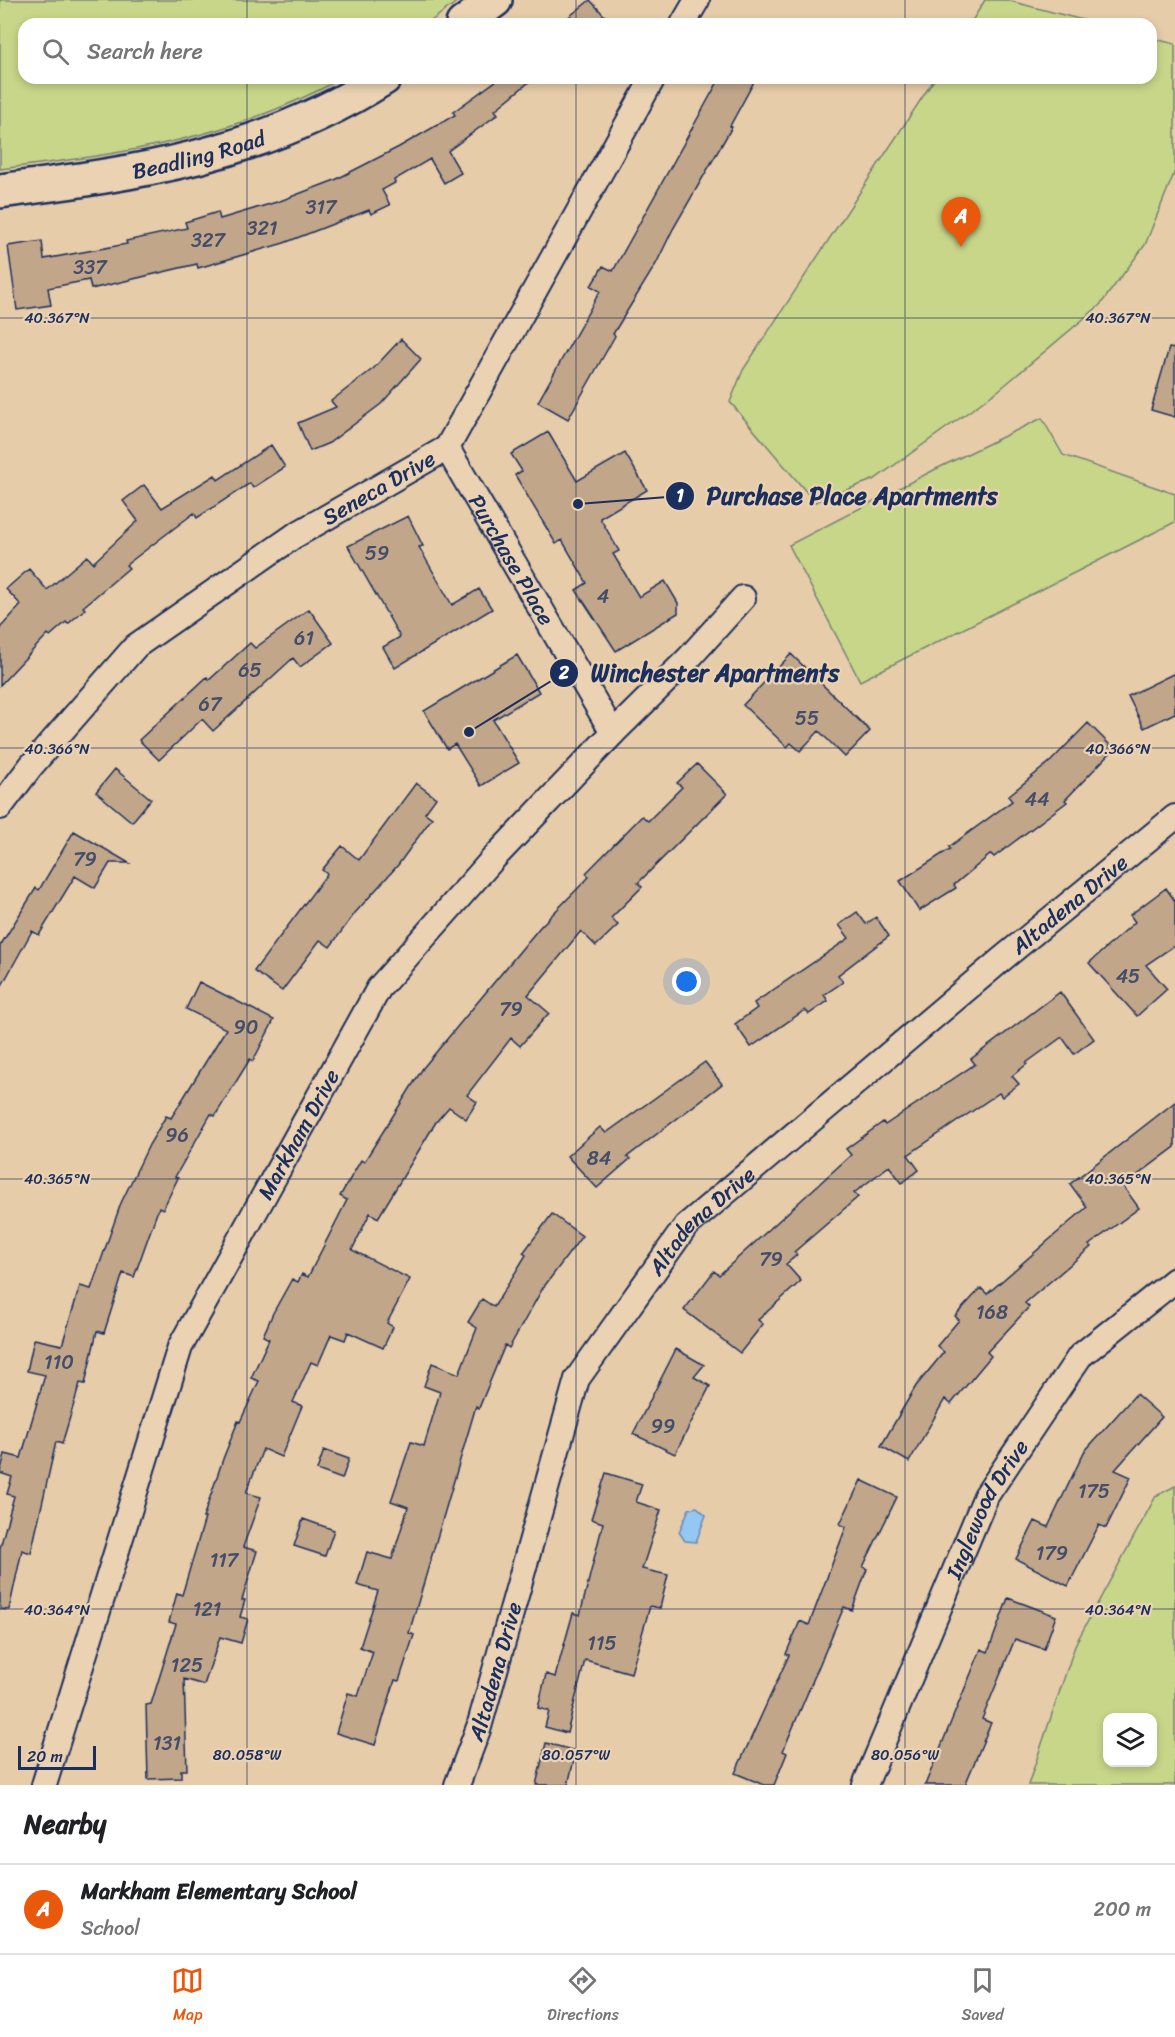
<!DOCTYPE html>
<html lang="en">
<head>
<meta charset="utf-8">
<style>
	:root { --surface:#fff; --page:#f2f2f2; --text:#202124; --muted:#757577; --line:#e0e0e0; --accent:#ea580c }
	body { margin:0; font-family:Sriracha,sans-serif; background:var(--page); color:var(--text) }
	.controls { position:absolute; right:18px; bottom:18px; display:grid; overflow:hidden; border-radius:12px; box-shadow:0 3px 9px #0003 }
	.controls button { width:54px; height:54px; display:grid; place-items:center; padding:0; border:0; border-bottom:2px solid var(--line); background:var(--surface); color:var(--text); font:30px sans-serif }
	.scale { position:absolute; left:18px; bottom:15px; width:78px; box-sizing:border-box; padding-left:6px; border:3px solid #1b2f5e; border-top:0; font-size:16px; line-height:21px; white-space:nowrap; color:#1b2f5e; -webkit-text-stroke:4px #ead2b3; paint-order:stroke }
	.you { position:absolute; left:687px; top:982px; width:21px; height:21px; margin:-15px; border:4px solid #fff; border-radius:50%; background:#1a73e8; box-shadow:0 0 0 9px #1a73e833 }
	.badge { display:grid; place-items:center; width:39px; height:39px; border-radius:50%; background:var(--accent); color:#fff; font-size:20px; font-weight:700 }
	.pin { position:absolute; translate:-50% -50px; filter:drop-shadow(0 2px 3px #0008) }
	.pin::after { content:''; position:absolute; top:32px; width:21px; height:18px; background:inherit; clip-path:polygon(0 0,100% 0,50% 100%) }
	.list { margin:0; padding:0; list-style:none }
	h2 { display:flex; justify-content:space-between; align-items:center; height:78px; margin:0; padding:0 24px; font-size:26px }
	h2 small { font-size:20px; font-weight:400; color:var(--muted) }
	.list li { display:grid; grid-template-columns:39px 1fr auto; gap:18px; align-items:center; box-sizing:border-box; height:90px; padding:0 24px; border-top:2px solid var(--line) }
	.list b { display:block; font-size:22px; white-space:nowrap }
	.list p { margin:0; font-size:20px; white-space:nowrap; color:var(--muted) }
	.list em { font-size:20px; font-style:normal; color:var(--muted) }
	.icon { flex:none; width:33px; height:33px; fill:none; stroke:currentColor; stroke-width:2; stroke-linecap:round; stroke-linejoin:round }
	.map { position:relative; flex:none; width:1175px; height:1785px; overflow:hidden }
	.search { position:absolute; background:var(--surface); box-shadow:0 3px 9px #0003; left:18px; right:18px; top:18px; height:66px; display:flex; align-items:center; gap:15px; box-sizing:border-box; padding:0 21px; border-radius:18px; color:var(--muted); font-size:22px }
	.sheet { height:168px; background:var(--surface) }
	nav { display:flex; justify-content:space-around; align-items:center; box-sizing:border-box; height:84px; border-top:2px solid var(--line); background:var(--surface); font-size:16px; color:var(--muted) }
	nav a { display:grid; justify-items:center; gap:3px }
	nav .on { color:var(--accent) }
	.map>svg:first-child { display:block }
	.green { fill:#c8d689; stroke:#728274; stroke-width:1.5; fill-rule:evenodd }
	.water { fill:#94c7f1; stroke:#648ab6; stroke-width:1.5 }
	.building { fill:#c1a68a; stroke:#1b2f5e; stroke-width:1.5 }
	.lines { fill:none; stroke-linecap:round; stroke-linejoin:round }
	.street-casing { stroke:#1b2f5e; stroke-width:28 }
	.secondary-casing { stroke:#1b2f5e; stroke-width:38 }
	.street { stroke:#ead2b3; stroke-width:24 }
	.secondary { stroke:#ead2b3; stroke-width:33 }
	.ticks { fill:none; stroke:#1b2f5e; stroke-width:1.5; stroke-opacity:0.45 }
	.labels { text-anchor:middle; stroke-width:4.5; stroke-linejoin:round; paint-order:stroke }
	.number-label { font-size:20px; fill:#444d69 }
	.street-label { font-size:22px; fill:#1b2f5e; stroke:#ead2b3 }
	.ticks-label { font-size:15px; text-anchor:middle; fill:#1b2f5e; stroke:#ead2b3; stroke-width:4.5; stroke-linejoin:round; paint-order:stroke }
	.leader { fill:none; stroke:#1b2f5e; stroke-width:2 }
	.callout-dot { fill:#1b2f5e; stroke:#ead2b3; stroke-width:2 }
	.mark-label { font-size:18px; text-anchor:middle; font-weight:bold; fill:#fff }
	.callout-label { font-size:24px; text-anchor:middle; font-weight:bold; fill:#1b2f5e; stroke:#ead2b3; stroke-width:4.5; stroke-linejoin:round; paint-order:stroke }
</style>
</head>
<body>
<div class="map">
<svg width="1175" height="1785" viewBox="0 0 1175 1785">
	<rect width="100%" height="100%" fill="#e7cca9"/>
	<filter id="ink" filterUnits="userSpaceOnUse"><feTurbulence type="fractalNoise" baseFrequency=".0167" numOctaves="2"/><feDisplacementMap in="SourceGraphic" scale="12" xChannelSelector="R" yChannelSelector="G"/><feConvolveMatrix kernelMatrix="1 2 1 2 8 2 1 2 1" color-interpolation-filters="sRGB"/></filter>
	<g filter="url(#ink)">
		<path class="green" d="M 0,0 L 459,0 L 427,24 L 24,24 L 24,78 L 342,78 C 232,139 123,154 0,169 Z
			M 985,0 L 1006,0 L 1098,24 L 970,24 Z
			M 1151,38 L 1175,44 L 1175,171 L 1145,245 L 1100,305 L 999,390 L 875,479 L 815,502 L 730,402 L 743,370 L 935,78 L 1151,78 Z
			M 1042,418 L 1063,455 L 1175,494 L 1175,522 L 860,681 L 789,545 L 934,470 Z
			M 1175,1486 L 1175,1785 L 1028,1785 L 1076,1643 L 1156,1496 ZM 1108,1718 L 1152,1718 L 1152,1762 L 1108,1762 Z"/>
		<path class="water" d="M 697,1507 L 706,1515 L 696,1542 L 685,1541 L 679,1532 L 689,1509 Z"/>
		<path class="building" d="M 590,0 L 612,24 L 560,24 Z
			M 500,78 L 534,78 L 495,110 L 498,114 L 448,151 L 461,173 L 444,183 L 430,159 L 394,180 L 395,183 L 382,190 L 390,205 L 371,214 L 369,210 L 284,243 L 198,268 L 197,264 L 91,289 L 89,280 L 48,288 L 51,305 L 17,310 L 8,246 L 42,241 L 44,259 L 127,244 L 126,241 L 187,228 L 185,222 L 218,212 L 220,219 L 280,201 L 335,180 L 399,147 L 455,115 L 453,112 Z
			M 720,78 L 756,78 L 730,126 L 732,127 L 673,229 L 656,264 L 613,334 L 615,336 L 568,419 L 538,402 L 600,291 L 591,286 L 603,266 L 613,271 Z
			M 401,339 L 421,359 L 381,404 L 329,443 L 310,451 L 298,423 L 336,407 L 331,401 L 374,368 Z
			M 1169,348 L 1175,349 L 1175,417 L 1151,410 Z
			M 548,432 L 577,481 L 625,453 L 647,490 L 600,518 L 619,551 L 613,554 L 639,597 L 665,581 L 678,603 L 678,613 L 616,651 L 576,590 L 587,583 L 562,540 L 556,544 L 515,475 L 522,471 L 511,454 Z
			M 271,445 L 285,467 L 253,488 L 250,483 L 197,518 L 194,513 L 126,565 L 129,568 L 83,607 L 85,609 L 68,624 L 66,622 L 50,636 L 48,634 L 0,685 L 0,628 L 21,605 L 6,589 L 29,569 L 47,590 L 87,556 L 93,563 L 138,521 L 123,501 L 144,485 L 162,508 L 215,475 L 218,480 Z
			M 408,516 L 423,546 L 419,547 L 452,605 L 479,589 L 492,609 L 395,668 L 383,647 L 400,637 L 348,546 Z
			M 309,609 L 333,643 L 300,667 L 293,658 L 213,731 L 202,719 L 159,760 L 139,740 L 207,677 L 209,680 L 250,643 L 255,648 Z
			M 791,654 L 870,731 L 845,757 L 819,731 L 800,751 L 791,743 L 787,747 L 743,705 Z
			M 517,655 L 539,692 L 493,720 L 519,763 L 481,786 L 455,744 L 447,749 L 424,711 Z
			M 1175,673 L 1175,713 L 1144,728 L 1128,696 Z
			M 1088,723 L 1114,749 L 1065,800 L 1067,802 L 994,857 L 991,854 L 954,885 L 956,888 L 919,911 L 900,881 L 950,849 L 949,847 L 1012,801 L 1008,796 L 1051,761 Z
			M 697,764 L 727,794 L 638,883 L 642,887 L 611,918 L 618,925 L 596,946 L 581,931 L 528,995 L 549,1013 L 520,1046 L 511,1038 L 467,1095 L 477,1102 L 466,1119 L 449,1107 L 436,1122 L 378,1218 L 370,1213 L 352,1250 L 410,1279 L 387,1323 L 393,1327 L 383,1348 L 348,1332 L 345,1340 L 331,1335 L 318,1365 L 311,1362 L 293,1402 L 302,1406 L 281,1457 L 263,1449 L 246,1493 L 261,1497 L 243,1547 L 257,1551 L 242,1600 L 245,1600 L 240,1617 L 248,1619 L 241,1643 L 220,1637 L 204,1685 L 184,1679 L 187,1770 L 181,1770 L 181,1778 L 148,1779 L 146,1705 L 151,1704 L 176,1624 L 169,1622 L 177,1593 L 182,1595 L 205,1518 L 203,1518 L 223,1459 L 238,1421 L 240,1422 L 259,1381 L 251,1378 L 269,1339 L 263,1336 L 273,1313 L 292,1279 L 298,1282 L 302,1274 L 308,1277 L 347,1200 L 340,1196 L 361,1160 L 364,1162 L 423,1068 L 540,927 L 589,877 L 586,873 L 642,816 L 648,821 L 682,787 L 677,783 Z
			M 115,769 L 151,799 L 132,822 L 96,792 Z
			M 416,783 L 436,798 L 425,813 L 432,818 L 398,865 L 355,913 L 330,947 L 320,940 L 282,991 L 254,971 L 327,874 L 322,870 L 342,846 L 359,860 Z
			M 74,831 L 129,863 L 110,863 L 95,888 L 75,876 L 39,935 L 32,931 L 0,989 L 0,946 L 36,888 L 39,890 Z
			M 1166,888 L 1175,901 L 1175,945 L 1146,965 L 1167,989 L 1137,1016 L 1089,963 L 1135,922 L 1130,915 Z
			M 857,912 L 866,924 L 876,917 L 889,936 L 838,975 L 843,982 L 824,995 L 828,1001 L 809,1014 L 805,1010 L 751,1047 L 735,1024 L 757,1008 L 754,1003 L 849,938 L 839,925 Z
			M 199,982 L 274,1020 L 253,1061 L 250,1059 L 215,1116 L 211,1114 L 175,1177 L 178,1178 L 163,1209 L 159,1207 L 134,1277 L 123,1273 L 104,1333 L 97,1331 L 85,1384 L 80,1383 L 62,1444 L 56,1442 L 31,1553 L 22,1550 L 9,1610 L 0,1609 L 0,1548 L 14,1496 L 7,1494 L 12,1477 L 0,1473 L 5,1454 L 21,1458 L 45,1375 L 27,1371 L 34,1339 L 62,1345 L 80,1286 L 91,1289 L 121,1203 L 149,1145 L 166,1116 L 171,1118 L 226,1029 L 186,1009 Z
			M 1060,992 L 1094,1039 L 1074,1054 L 1062,1037 L 1026,1063 L 1027,1064 L 1012,1076 L 1019,1084 L 1002,1097 L 999,1093 L 908,1155 L 919,1170 L 902,1183 L 889,1166 L 854,1193 L 858,1197 L 794,1252 L 797,1255 L 786,1264 L 801,1281 L 758,1320 L 763,1324 L 740,1353 L 684,1310 L 714,1271 L 719,1275 L 851,1155 L 846,1149 L 883,1122 L 885,1125 L 975,1064 L 971,1059 Z
			M 705,1062 L 722,1084 L 627,1157 L 630,1159 L 597,1188 L 567,1156 L 600,1127 L 606,1133 Z
			M 1175,1102 L 1175,1147 L 1123,1186 L 1139,1208 L 1089,1245 L 1091,1247 L 1025,1303 L 1029,1307 L 987,1352 L 991,1356 L 951,1404 L 945,1399 L 909,1462 L 881,1446 L 916,1386 L 944,1352 L 937,1346 L 959,1320 L 955,1316 L 981,1288 L 987,1294 L 1087,1207 L 1070,1184 Z
			M 552,1214 L 582,1236 L 543,1288 L 509,1348 L 505,1345 L 479,1408 L 476,1406 L 409,1633 L 414,1635 L 399,1681 L 395,1680 L 375,1745 L 336,1733 L 348,1693 L 358,1696 L 373,1652 L 360,1647 L 378,1591 L 357,1585 L 367,1552 L 392,1559 L 408,1507 L 391,1501 L 411,1442 L 424,1446 L 440,1392 L 424,1386 L 432,1363 L 459,1374 L 477,1328 L 468,1322 L 482,1299 L 494,1307 L 526,1255 L 523,1253 Z
			M 676,1349 L 704,1365 L 694,1377 L 710,1386 L 675,1454 L 633,1434 Z
			M 1136,1394 L 1162,1417 L 1115,1470 L 1131,1477 L 1106,1528 L 1099,1525 L 1068,1586 L 1016,1559 L 1035,1521 L 1048,1527 L 1084,1452 Z
			M 324,1450 L 349,1459 L 342,1479 L 317,1470 Z
			M 606,1473 L 642,1484 L 636,1502 L 661,1510 L 642,1569 L 668,1575 L 660,1608 L 650,1606 L 631,1673 L 585,1660 L 567,1733 L 545,1727 L 549,1711 L 538,1708 L 546,1674 L 555,1677 L 573,1613 L 580,1615 L 603,1523 L 591,1519 Z
			M 861,1480 L 897,1497 L 863,1567 L 867,1569 L 852,1610 L 844,1607 L 783,1751 L 787,1753 L 774,1785 L 764,1785 L 735,1773 L 789,1655 L 786,1654 L 800,1621 L 809,1625 L 846,1527 L 840,1524 Z
			M 303,1519 L 334,1530 L 325,1556 L 294,1546 Z
			M 1008,1598 L 1056,1616 L 1044,1649 L 1015,1639 L 982,1719 L 991,1723 L 965,1785 L 925,1785 L 981,1649 L 988,1652 Z
			M 546,1743 L 576,1751 L 568,1785 L 536,1785 Z"/>
		<g class="lines">
			<defs>
				<g id="street">
					<path d="M 683,24 L 697,0"/>
					<path id="s1" d="M 447,448 L 613,733"/>
					<path id="s2" d="M 0,807 L 31,766 L 136,646 L 294,536 L 447,448 L 653,78"/>
					<path id="s3" d="M 44,1785 L 180,1347 L 379,988 L 493,859 L 613,733 L 688,659 L 743,598"/>
					<path id="s4" d="M 457,1785 L 479,1727 L 577,1379 L 686,1226 L 1002,959 L 1175,817"/>
					<path id="s5" d="M 865,1785 L 986,1496 L 1080,1356 L 1175,1280"/>
				</g>
				<g id="secondary">
					<path d="M 463,24 L 495,0"/>
					<path id="s6" d="M 0,191 C 140,173 262,155 384,78"/>
				</g>
			</defs>
			<use href="#street" class="street-casing"/>
			<use href="#secondary" class="secondary-casing"/>
			<use href="#street" class="street"/>
			<use href="#secondary" class="secondary"/>
		</g>
	</g>
	<path class="ticks" d="M 247,0 L 247,24M 576,0 L 576,24M 905,0 L 905,24M 247,78 L 247,1785M 576,78 L 576,1785M 905,78 L 905,1785M 0,318 L 1175,318M 0,748 L 1175,748M 0,1179 L 1175,1179M 0,1609 L 1175,1609"/>
	<g class="labels">
		<g class="number-label">
			<text x="321" y="214">317</text>
			<text x="262" y="235">321</text>
			<text x="208" y="247">327</text>
			<text x="90" y="274">337</text>
			<text x="377" y="560">59</text>
			<text x="603" y="603">4</text>
			<text x="304" y="645">61</text>
			<text x="250" y="677">65</text>
			<text x="210" y="711">67</text>
			<text x="807" y="725">55</text>
			<text x="1037" y="806">44</text>
			<text x="85" y="866">79</text>
			<text x="1128" y="983">45</text>
			<text x="511" y="1016">79</text>
			<text x="246" y="1034">90</text>
			<text x="177" y="1142">96</text>
			<text x="599" y="1165">84</text>
			<text x="771" y="1266">79</text>
			<text x="992" y="1319">168</text>
			<text x="59" y="1369">110</text>
			<text x="663" y="1433">99</text>
			<text x="1094" y="1498">175</text>
			<text x="1052" y="1560">179</text>
			<text x="224" y="1567">117</text>
			<text x="207" y="1616">121</text>
			<text x="602" y="1650">115</text>
			<text x="187" y="1672">125</text>
			<text x="167" y="1750">131</text>
		</g>
		<g class="street-label">
			<text dy="8" stroke="none"><textPath href="#s6" startOffset="202">Beadling Road</textPath></text>
			<text dy="8" stroke="none"><textPath href="#s2" startOffset="501">Seneca Drive</textPath></text>
			<text dy="8" stroke="none"><textPath href="#s1" startOffset="129">Purchase Place</textPath></text>
			<text dy="8" stroke="none"><textPath href="#s4" startOffset="1112">Altadena Drive</textPath></text>
			<text dy="8" stroke="none"><textPath href="#s3" startOffset="702">Markham Drive</textPath></text>
			<text dy="8" stroke="none"><textPath href="#s4" startOffset="626">Altadena Drive</textPath></text>
			<text dy="8" stroke="none"><textPath href="#s5" startOffset="302">Inglewood Drive</textPath></text>
			<text dy="8" stroke="none"><textPath href="#s4" startOffset="120">Altadena Drive</textPath></text>
		</g>
	</g>
	<g class="ticks-label">
		<text x="57" y="323">40.367°N</text>
		<text x="1118" y="323">40.367°N</text>
		<text x="57" y="754">40.366°N</text>
		<text x="1118" y="754">40.366°N</text>
		<text x="57" y="1184">40.365°N</text>
		<text x="1118" y="1184">40.365°N</text>
		<text x="57" y="1615">40.364°N</text>
		<text x="1118" y="1615">40.364°N</text>
		<text x="247" y="1760">80.058°W</text>
		<text x="576" y="1760">80.057°W</text>
		<text x="905" y="1760">80.056°W</text>
	</g>
	<path class="leader" d="M578 504L680 496M469 732L564 673"/>
	<g class="callout-dot">
		<circle cx="578" cy="504" r="6"/>
		<circle cx="469" cy="732" r="6"/>
		<circle cx="680" cy="496" r="15"/>
		<circle cx="564" cy="673" r="15"/>
	</g>
	<g class="mark-label">
		<text x="680" y="502">1</text>
		<text x="564" y="679">2</text>
	</g>
	<g class="callout-label">
		<text x="852" y="504">Purchase Place Apartments</text>
		<text x="715" y="681">Winchester Apartments</text>
	</g>
</svg>
<div class="controls">
<button><svg class="icon" aria-label="layers" viewBox="0 0 24 24"><path d="M12 4l9 5-9 5-9-5zM3 14l9 5 9-5"/></svg></button>
</div>
<div class="scale">20 m</div>
<div class="you"></div>
<div class="pin badge" style="left:961px;top:247px">A</div>
<div class="search"><svg class="icon" aria-label="search" viewBox="0 0 24 24"><circle cx="10" cy="10" r="6"/><path d="M15 15l6 6"/></svg>Search here</div>
</div>
<section class="sheet">
<h2>Nearby<small></small></h2>
<ul class="list">
<li><span class="badge">A</span><div><b>Markham Elementary School</b><p>School</p></div><em>200 m</em></li>
</ul>
</section>
<nav>
<a class="on"><svg class="icon" aria-label="map" viewBox="0 0 24 24"><path d="M3 6l6-2 6 2 6-2v14l-6 2-6-2-6 2zM9 4v14M15 6v14"/></svg>Map</a>
<a><svg class="icon" aria-label="directions" viewBox="0 0 24 24"><path d="M12 3l9 9-9 9-9-9zM9 14v-3h6M13 9l2 2-2 2"/></svg>Directions</a>
<a><svg class="icon" aria-label="saved" viewBox="0 0 24 24"><path d="M7 4h10v16l-5-4-5 4z"/></svg>Saved</a>
</nav>
</body>
</html>
